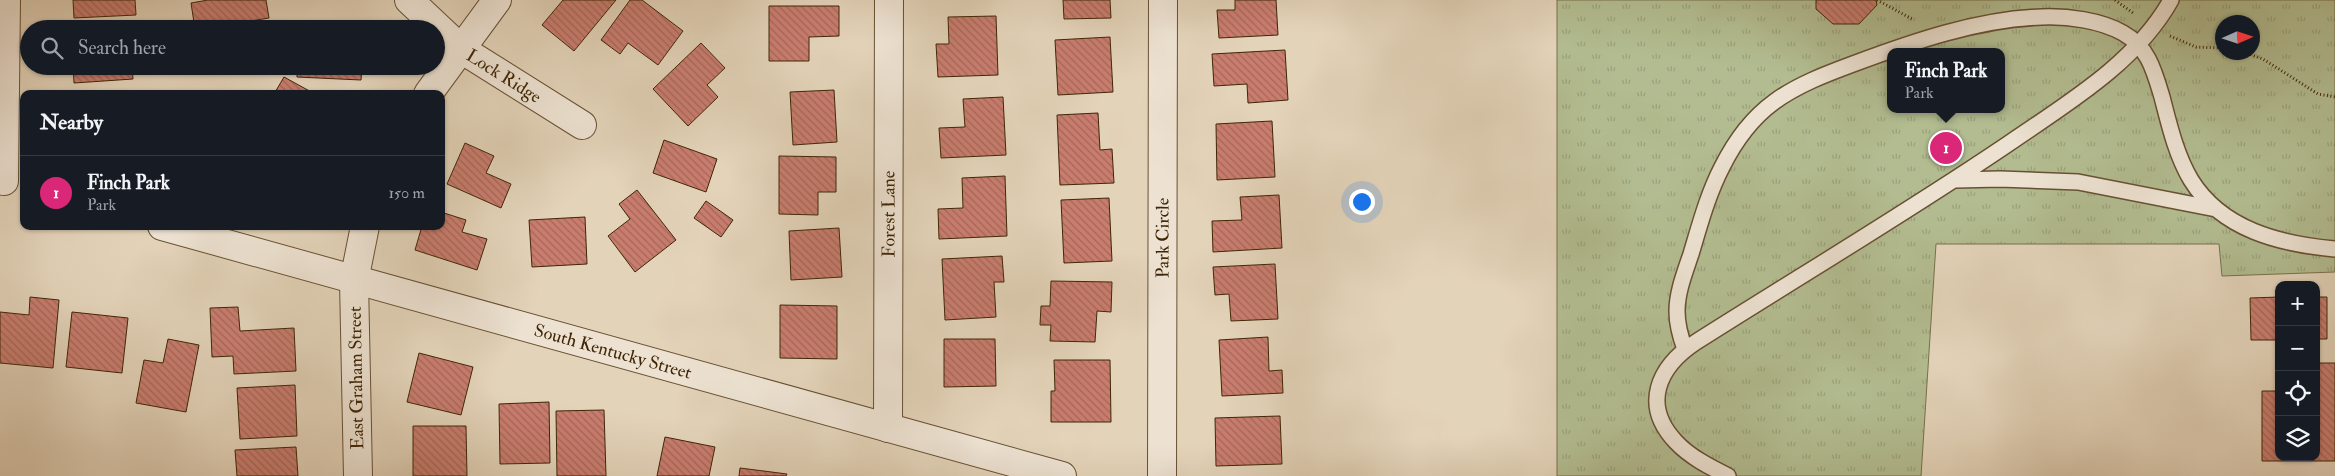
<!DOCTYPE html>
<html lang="en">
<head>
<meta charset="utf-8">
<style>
	:root { --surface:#171b24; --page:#242831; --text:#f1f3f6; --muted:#9ea1a6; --line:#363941; --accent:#db2777 }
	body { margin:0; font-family:"IM FELL Double Pica",serif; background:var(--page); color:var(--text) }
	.controls { position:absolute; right:15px; bottom:15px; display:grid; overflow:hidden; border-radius:10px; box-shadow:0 1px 4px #0004 }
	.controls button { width:45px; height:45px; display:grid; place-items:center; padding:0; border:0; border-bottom:1px solid var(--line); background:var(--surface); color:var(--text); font:25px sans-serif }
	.compass { position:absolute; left:2215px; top:15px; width:45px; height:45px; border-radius:50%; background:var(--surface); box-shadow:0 1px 4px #0004; rotate:87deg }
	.you { position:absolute; left:1361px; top:201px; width:18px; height:18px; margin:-12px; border:4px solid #fff; border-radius:50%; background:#1a73e8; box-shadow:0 0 0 8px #1a73e833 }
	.badge { display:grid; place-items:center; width:32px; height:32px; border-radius:50%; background:var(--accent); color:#fff; font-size:16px; font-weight:700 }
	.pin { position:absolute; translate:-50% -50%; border:2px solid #fff; box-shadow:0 1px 5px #0006 }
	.popup { position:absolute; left:1887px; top:48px; width:118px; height:65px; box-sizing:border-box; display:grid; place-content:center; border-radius:10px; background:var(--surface); filter:drop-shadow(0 1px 4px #0005); font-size:16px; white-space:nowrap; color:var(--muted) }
	.popup b { font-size:19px; color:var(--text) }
	.popup::after { content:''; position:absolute; left:50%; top:100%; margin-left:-10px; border:10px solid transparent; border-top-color:var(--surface) }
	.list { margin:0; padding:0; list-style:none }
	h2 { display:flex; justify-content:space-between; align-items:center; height:65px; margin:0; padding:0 20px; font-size:21px }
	h2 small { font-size:16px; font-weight:400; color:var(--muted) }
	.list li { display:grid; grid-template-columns:32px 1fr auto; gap:15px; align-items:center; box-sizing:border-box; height:75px; padding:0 20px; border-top:1px solid var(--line) }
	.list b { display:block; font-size:19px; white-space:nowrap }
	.list p { margin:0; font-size:16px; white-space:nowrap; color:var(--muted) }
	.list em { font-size:16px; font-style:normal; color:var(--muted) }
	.icon { flex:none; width:28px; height:28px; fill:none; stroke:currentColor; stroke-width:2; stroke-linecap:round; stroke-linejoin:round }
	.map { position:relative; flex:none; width:2335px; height:476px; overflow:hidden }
	.search { position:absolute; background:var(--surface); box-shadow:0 1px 4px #0004; left:20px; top:20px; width:425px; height:55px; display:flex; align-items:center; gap:12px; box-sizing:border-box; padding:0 18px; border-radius:28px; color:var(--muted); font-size:19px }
	.panel { position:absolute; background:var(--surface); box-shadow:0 1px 4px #0004; left:20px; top:90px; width:425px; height:140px; border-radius:10px }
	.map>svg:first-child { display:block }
	.grass { fill:url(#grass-tufts); stroke:#78714b; fill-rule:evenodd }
	.building { fill:url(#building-back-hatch); stroke:#3f2606 }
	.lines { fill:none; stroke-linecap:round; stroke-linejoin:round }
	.service-casing { stroke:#685133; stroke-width:18 }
	.minor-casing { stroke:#685133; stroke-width:30 }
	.path { stroke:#3f2606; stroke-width:3; stroke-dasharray:1 2.5; stroke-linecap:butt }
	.service { stroke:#ede2d2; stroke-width:15 }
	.minor { stroke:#ede2d2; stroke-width:28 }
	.labels { text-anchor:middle; stroke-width:4; stroke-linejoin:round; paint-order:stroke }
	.street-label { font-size:18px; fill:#3f2606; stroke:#ede2d2 }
</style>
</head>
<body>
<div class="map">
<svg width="2335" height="476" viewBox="0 0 2335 476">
	<defs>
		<pattern id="grass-tufts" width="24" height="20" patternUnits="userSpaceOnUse" patternTransform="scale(1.25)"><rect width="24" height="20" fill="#b2bc90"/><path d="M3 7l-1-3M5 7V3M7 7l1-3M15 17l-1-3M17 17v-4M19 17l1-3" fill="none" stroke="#9aa17b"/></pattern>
		<pattern id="building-back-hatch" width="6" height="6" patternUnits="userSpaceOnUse" patternTransform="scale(1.25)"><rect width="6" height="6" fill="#c97d6f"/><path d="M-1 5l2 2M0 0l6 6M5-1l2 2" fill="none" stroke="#a56659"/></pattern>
	</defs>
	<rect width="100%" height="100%" fill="#e3d3b9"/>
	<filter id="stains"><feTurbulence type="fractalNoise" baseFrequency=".004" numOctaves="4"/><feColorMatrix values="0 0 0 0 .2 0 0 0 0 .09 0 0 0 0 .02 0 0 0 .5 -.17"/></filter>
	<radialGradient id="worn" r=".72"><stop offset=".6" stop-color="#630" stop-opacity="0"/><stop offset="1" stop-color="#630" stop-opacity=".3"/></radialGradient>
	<path class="grass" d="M 1557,0 L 2335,0 L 2335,272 L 2222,276 L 2219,244 L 1936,244 L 1921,476 L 1557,476 ZM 2222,22 L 2252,22 L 2252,52 L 2222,52 ZM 1891,52 L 2001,52 L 2001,109 L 1891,109 Z"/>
	<path class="building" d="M 73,0 L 135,0 L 136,15 L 74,18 Z
		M 208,0 L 266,0 L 269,18 L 232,24 L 233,29 L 195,29 L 191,3 Z
		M 563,0 L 616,0 L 574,51 L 542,25 Z
		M 630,0 L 642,0 L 683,31 L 658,65 L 628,43 L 620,54 L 601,40 Z
		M 1063,0 L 1110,0 L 1111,18 L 1064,19 Z
		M 1235,0 L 1276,0 L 1278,35 L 1219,38 L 1217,10 L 1235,10 Z
		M 1816,0 L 1876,0 L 1877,5 L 1859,24 L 1833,24 L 1816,9 Z
		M 769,6 L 839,6 L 839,36 L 809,37 L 809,61 L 769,61 Z
		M 996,16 L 998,75 L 938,77 L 936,44 L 949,44 L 948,17 Z
		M 1110,37 L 1113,92 L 1058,95 L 1055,40 Z
		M 701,43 L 725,68 L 707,85 L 718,97 L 688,126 L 653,89 Z
		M 1285,50 L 1288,100 L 1248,103 L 1247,84 L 1214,86 L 1212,54 Z
		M 73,66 L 132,66 L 133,79 L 74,83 Z
		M 297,66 L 362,66 L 361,80 L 297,77 Z
		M 284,77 L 315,94 L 274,94 Z
		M 834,90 L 837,142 L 793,145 L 790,92 Z
		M 1003,97 L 1006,155 L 941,158 L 939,128 L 965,127 L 963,99 Z
		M 1098,113 L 1100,150 L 1112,149 L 1114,183 L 1060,185 L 1057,115 Z
		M 1272,121 L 1275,177 L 1217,180 L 1216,124 Z
		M 664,140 L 717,159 L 706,192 L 653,173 Z
		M 465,143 L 494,156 L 486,173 L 511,184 L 501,208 L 447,184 Z
		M 779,156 L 836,157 L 836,192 L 818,192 L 818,215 L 779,214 Z
		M 1005,176 L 1007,236 L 939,239 L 938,209 L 963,208 L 962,178 Z
		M 637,190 L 676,240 L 635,272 L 608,236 L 630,219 L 619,204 Z
		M 1279,195 L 1282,248 L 1213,252 L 1212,221 L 1242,220 L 1240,197 Z
		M 1109,198 L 1112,261 L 1064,263 L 1061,200 Z
		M 706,201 L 733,220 L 721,237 L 694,218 Z
		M 441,212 L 466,220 L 462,232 L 487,239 L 477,270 L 415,250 L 422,226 L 441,226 Z
		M 585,217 L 587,264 L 532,267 L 529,220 Z
		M 839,228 L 842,277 L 791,280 L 789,231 Z
		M 1002,256 L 1004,282 L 994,282 L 996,317 L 945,320 L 942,259 Z
		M 1275,264 L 1278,319 L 1231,321 L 1229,294 L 1215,295 L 1213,267 Z
		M 1051,281 L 1112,282 L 1111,312 L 1097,311 L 1095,342 L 1050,341 L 1051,325 L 1040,325 L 1041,306 L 1050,306 Z
		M 30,297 L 59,300 L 53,368 L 0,363 L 0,312 L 29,315 Z
		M 2279,297 L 2279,340 L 2251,340 L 2250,298 Z
		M 2316,297 L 2327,297 L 2327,339 L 2316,339 Z
		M 780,305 L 837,306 L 837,359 L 780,358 Z
		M 238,307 L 240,331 L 294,328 L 296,371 L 234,374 L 233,356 L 212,357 L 210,308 Z
		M 72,312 L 128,318 L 122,373 L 66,367 Z
		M 1268,337 L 1269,371 L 1282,370 L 1283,393 L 1222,396 L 1219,340 Z
		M 168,339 L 199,345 L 186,412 L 136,403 L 144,360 L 163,363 Z
		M 944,339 L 995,339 L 996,386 L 944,387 Z
		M 419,353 L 473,367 L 461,415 L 407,402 Z
		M 1054,360 L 1110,360 L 1111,422 L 1051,422 L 1051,391 L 1055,391 Z
		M 2316,363 L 2335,363 L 2335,461 L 2262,461 L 2262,391 L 2279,391 L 2279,457 L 2316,457 Z
		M 295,385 L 297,436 L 240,439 L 237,388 Z
		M 549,402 L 550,463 L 500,464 L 499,404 Z
		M 604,410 L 606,476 L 557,476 L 556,411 Z
		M 1280,416 L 1282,464 L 1216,466 L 1215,418 Z
		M 413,426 L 466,426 L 467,476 L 413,476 Z
		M 665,437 L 715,447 L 709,476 L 657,476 Z
		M 296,447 L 298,476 L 237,476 L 235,450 Z
		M 740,468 L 787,474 L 786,476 L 739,476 Z"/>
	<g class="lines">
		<defs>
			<path id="service" d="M 1956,180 L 2000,179 L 2078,182 L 2216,209
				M 1685,349 C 1680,336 1677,324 1677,311 C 1677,292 1685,272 1691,254 C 1700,224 1708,194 1722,167 C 1734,143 1752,118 1774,102 C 1797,85 1826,74 1853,64 C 1912,42 1978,19 2042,17 C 2067,16 2100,20 2123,33 C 2148,47 2154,70 2162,97 C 2169,124 2176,155 2191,180 C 2222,230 2280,244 2335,249
				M 1728,476 C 1710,467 1690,457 1676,442 C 1641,405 1658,367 1696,342 C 1800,276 1906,213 2008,144 C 2066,104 2136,63 2171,0"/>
			<g id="minor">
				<path id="s1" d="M 409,0 L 461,49 L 582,125"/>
				<path d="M 428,94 L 497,0"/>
				<path d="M 4,181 L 6,0"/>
				<path id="s2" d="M 162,226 L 1062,476"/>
				<path id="s3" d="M 888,428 L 889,0"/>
				<path d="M 358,476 L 354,281 L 365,226"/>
				<path id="s4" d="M 1162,476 L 1163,0"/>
			</g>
		</defs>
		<use href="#service" class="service-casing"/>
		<use href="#minor" class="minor-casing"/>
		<path class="path" d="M 1877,0 L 1914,20
			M 2115,0 L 2133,13
			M 2170,36 L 2196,47 L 2222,48
			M 2244,52 L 2263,59 L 2318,94 L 2335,97"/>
		<use href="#service" class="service"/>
		<use href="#minor" class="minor"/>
	</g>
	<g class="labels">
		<g class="street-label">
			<text dy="6" stroke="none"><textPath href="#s1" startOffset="122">Lock Ridge</textPath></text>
			<text dy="6" stroke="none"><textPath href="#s3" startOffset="214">Forest Lane</textPath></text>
			<text dy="6" stroke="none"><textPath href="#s4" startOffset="238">Park Circle</textPath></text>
			<text dy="6" stroke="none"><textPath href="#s2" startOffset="468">South Kentucky Street</textPath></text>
			<text transform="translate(356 378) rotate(-91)" y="6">East Graham Street</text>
		</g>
	</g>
	<rect width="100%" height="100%" filter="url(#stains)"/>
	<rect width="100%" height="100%" fill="url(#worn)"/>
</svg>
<div class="controls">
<button>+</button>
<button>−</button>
<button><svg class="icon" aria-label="locate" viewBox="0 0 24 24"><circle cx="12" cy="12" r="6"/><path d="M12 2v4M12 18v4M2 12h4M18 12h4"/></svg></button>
<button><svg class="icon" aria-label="layers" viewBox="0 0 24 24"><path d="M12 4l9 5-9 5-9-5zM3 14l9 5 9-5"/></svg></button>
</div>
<svg class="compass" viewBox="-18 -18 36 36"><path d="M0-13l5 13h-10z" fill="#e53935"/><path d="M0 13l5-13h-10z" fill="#9ea1a6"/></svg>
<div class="you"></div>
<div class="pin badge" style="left:1946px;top:148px">1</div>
<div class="popup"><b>Finch Park</b>Park</div>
<div class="search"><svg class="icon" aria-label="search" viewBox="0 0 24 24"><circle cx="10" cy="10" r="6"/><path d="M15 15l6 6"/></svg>Search here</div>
<section class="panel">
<h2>Nearby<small></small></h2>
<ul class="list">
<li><span class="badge">1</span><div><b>Finch Park</b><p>Park</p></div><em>150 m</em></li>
</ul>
</section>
</div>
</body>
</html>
